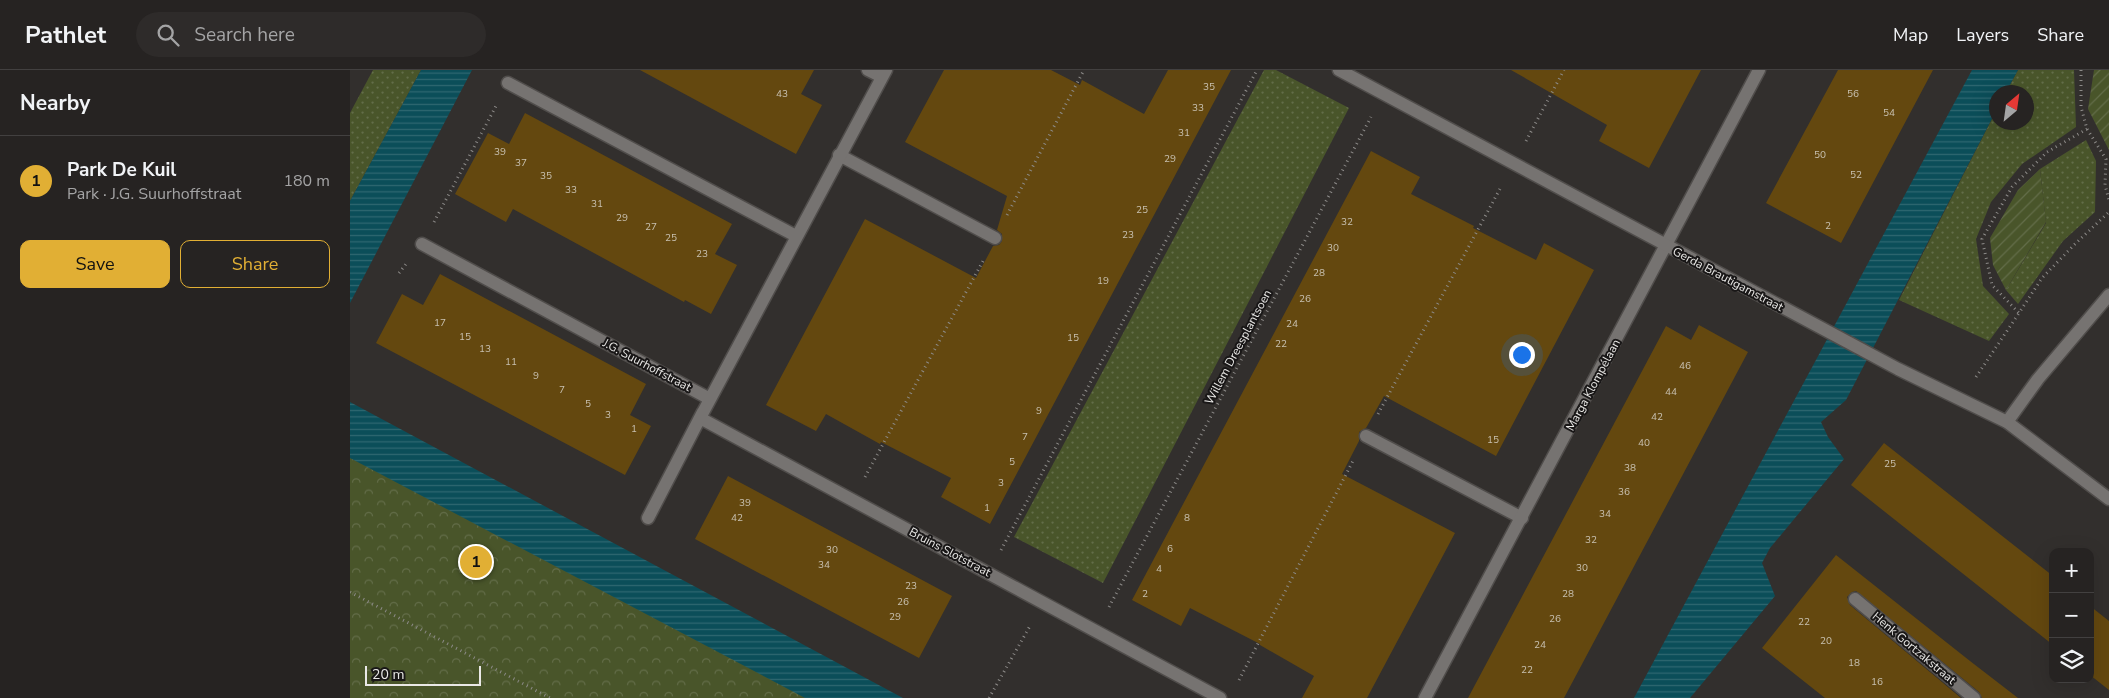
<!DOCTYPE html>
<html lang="en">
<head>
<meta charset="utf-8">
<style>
	:root { --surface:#262322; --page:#2e2b2a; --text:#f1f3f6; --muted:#a4a4a5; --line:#424040; --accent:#e1af34 }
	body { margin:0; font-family:"Nunito Sans",sans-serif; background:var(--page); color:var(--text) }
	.controls { position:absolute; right:15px; bottom:15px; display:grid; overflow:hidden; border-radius:10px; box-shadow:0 5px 20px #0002 }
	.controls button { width:45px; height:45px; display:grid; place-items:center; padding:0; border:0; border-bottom:1px solid var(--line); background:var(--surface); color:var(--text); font:25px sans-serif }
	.compass { position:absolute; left:1639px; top:15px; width:45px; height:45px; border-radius:50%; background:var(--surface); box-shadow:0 5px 20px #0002; rotate:29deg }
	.scale { position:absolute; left:15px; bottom:12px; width:116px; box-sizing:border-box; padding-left:5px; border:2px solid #e9e8e6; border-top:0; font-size:14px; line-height:18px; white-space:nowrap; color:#e9e8e6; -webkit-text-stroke:4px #191717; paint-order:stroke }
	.you { position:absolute; left:1171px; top:284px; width:18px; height:18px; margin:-12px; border:4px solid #fff; border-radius:50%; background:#1a73e8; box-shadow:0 0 0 8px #1a73e833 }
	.badge { display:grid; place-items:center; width:32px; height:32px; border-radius:50%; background:var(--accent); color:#111; font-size:16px; font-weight:700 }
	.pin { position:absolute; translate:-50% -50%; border:2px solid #fff; box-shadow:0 1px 5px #0006 }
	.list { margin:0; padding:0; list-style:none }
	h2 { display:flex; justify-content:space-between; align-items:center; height:65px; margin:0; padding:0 20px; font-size:21px }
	h2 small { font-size:16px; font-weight:400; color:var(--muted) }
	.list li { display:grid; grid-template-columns:32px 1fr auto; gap:15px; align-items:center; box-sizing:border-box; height:90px; padding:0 20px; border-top:1px solid var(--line) }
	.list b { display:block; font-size:19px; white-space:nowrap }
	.list p { margin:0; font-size:16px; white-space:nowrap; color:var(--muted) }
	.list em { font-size:16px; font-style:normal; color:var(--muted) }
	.actions { display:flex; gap:10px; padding:15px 20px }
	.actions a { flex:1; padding:11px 0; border:1px solid var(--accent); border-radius:10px; text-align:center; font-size:18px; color:var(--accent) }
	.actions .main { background:var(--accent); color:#111 }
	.icon { flex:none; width:28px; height:28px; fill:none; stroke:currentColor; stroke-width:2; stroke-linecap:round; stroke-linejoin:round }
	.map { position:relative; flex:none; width:1759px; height:628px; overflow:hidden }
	header { display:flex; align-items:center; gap:30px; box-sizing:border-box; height:70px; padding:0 25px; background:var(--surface); border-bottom:1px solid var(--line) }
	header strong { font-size:24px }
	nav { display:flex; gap:28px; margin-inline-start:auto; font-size:18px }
	.search { width:350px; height:45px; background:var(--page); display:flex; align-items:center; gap:12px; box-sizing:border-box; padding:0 18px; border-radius:28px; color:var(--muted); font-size:19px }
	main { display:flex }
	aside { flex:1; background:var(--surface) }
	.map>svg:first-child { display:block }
	.grass { fill:url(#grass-dots) }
	.forest { fill:url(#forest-crowns) }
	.garden { fill:url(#garden-furrows) }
	.water { fill:url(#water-rules) }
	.building { fill:#64480f }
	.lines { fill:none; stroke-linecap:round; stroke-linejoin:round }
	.service-casing { stroke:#504d4b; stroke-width:15 }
	.minor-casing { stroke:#504d4b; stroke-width:15 }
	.tertiary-casing { stroke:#504d4b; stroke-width:15 }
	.path { stroke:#8d8b89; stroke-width:3; stroke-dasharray:1 4; stroke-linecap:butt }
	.service { stroke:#767371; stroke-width:12 }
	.minor { stroke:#767371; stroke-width:12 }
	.tertiary { stroke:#767371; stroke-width:12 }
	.labels { text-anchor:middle; stroke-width:4; stroke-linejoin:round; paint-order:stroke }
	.number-label { font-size:10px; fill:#c8c0b0 }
	.street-label { font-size:12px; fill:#e9e8e6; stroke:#191717 }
</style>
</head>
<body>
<header>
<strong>Pathlet</strong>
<div class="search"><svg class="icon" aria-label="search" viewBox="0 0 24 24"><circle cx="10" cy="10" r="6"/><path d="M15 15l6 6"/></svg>Search here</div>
<nav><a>Map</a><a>Layers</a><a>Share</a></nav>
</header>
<main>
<aside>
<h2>Nearby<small></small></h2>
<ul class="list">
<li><span class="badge">1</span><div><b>Park De Kuil</b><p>Park · J.G. Suurhoffstraat</p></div><em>180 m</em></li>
</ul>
<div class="actions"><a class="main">Save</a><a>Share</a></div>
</aside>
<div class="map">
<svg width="1759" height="628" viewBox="0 0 1759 628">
	<defs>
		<pattern id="grass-dots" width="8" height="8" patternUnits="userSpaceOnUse" patternTransform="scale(1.25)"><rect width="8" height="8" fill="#49552a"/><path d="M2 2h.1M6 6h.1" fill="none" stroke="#636d49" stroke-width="1.8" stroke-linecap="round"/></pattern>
		<pattern id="forest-crowns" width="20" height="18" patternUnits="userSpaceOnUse" patternTransform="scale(1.25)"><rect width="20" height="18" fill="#49552a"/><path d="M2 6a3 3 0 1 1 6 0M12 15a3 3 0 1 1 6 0" fill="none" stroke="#636d49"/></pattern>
		<pattern id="garden-furrows" width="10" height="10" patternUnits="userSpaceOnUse" patternTransform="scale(1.25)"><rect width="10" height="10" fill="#49552a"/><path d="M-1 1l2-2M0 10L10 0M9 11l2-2" fill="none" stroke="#636d49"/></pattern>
		<pattern id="water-rules" width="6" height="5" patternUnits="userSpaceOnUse" patternTransform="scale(1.25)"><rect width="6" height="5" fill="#0b4e59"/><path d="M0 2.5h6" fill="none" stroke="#2f6871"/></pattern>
	</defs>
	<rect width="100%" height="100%" fill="#322f2d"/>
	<path class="grass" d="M 23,0 L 71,0 L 0,131 L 0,43 Z
		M 914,0 L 926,0 L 999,38 L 753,513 L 664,467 Z
		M 1668,0 L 1724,0 L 1726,57 L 1672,94 L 1641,132 L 1626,169 L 1633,216 L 1659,244 L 1639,271 L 1549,230 L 1646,41 L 1646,52 L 1676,52 L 1676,22 L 1656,22 Z
		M 1736,70 L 1746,91 L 1745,142 L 1713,171 L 1668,234 L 1656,220 L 1696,153 L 1690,99 Z"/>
	<path class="forest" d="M 0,356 L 505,628 L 0,628 Z"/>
	<path class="garden" d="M 1744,0 L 1759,0 L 1759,80 L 1738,39 Z
		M 1690,99 L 1696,152 L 1656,220 L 1643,195 L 1640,168 L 1668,120 Z"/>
	<path class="water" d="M 71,0 L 122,0 L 0,233 L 0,131 Z
		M 1622,0 L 1668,0 L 1656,22 L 1646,22 L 1646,41 L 1496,330 L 1471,352 L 1478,367 L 1494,389 L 1420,478 L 1412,493 L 1425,526 L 1340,628 L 1284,628 Z
		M 0,332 L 553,628 L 455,628 L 0,388 Z"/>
	<path class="building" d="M 290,0 L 464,0 L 451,24 L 472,35 L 446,84 Z
		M 594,0 L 701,0 L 730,15 L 732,10 L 794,44 L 818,0 L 881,0 L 640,454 L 591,427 L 601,408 L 531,372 L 530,374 L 476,344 L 466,361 L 416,335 L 515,149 L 626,208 L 643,176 L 649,175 L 652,171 L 652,164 L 647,160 L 657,126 L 555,72 Z
		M 1161,0 L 1351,0 L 1299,98 L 1249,71 L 1257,55 Z
		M 1488,0 L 1583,0 L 1491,173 L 1416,133 Z
		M 175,43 L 382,154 L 365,184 L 387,195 L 361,244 L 335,230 L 334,232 L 163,139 L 156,152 L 105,124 L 138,63 L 159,74 Z
		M 1021,81 L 1070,107 L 1061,124 L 1124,156 L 1123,158 L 1186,190 L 1194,173 L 1244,200 L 1146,386 L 1034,326 L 1016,358 L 1009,362 L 1009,371 L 992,404 L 1105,463 L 1017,628 L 952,628 L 964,606 L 910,575 L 910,574 L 840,538 L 831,556 L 782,530 Z
		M 90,204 L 296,314 L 280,345 L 301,356 L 275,405 L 26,273 L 52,224 L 73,235 Z
		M 1349,255 L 1398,282 L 1214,628 L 1118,628 L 1316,256 L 1341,270 Z
		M 1534,373 L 1703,506 L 1703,575 L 1501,415 Z
		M 378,406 L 602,526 L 569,588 L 345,469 Z
		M 1486,485 L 1620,591 L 1668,628 L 1632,628 L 1629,622 L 1506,521 L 1502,522 L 1497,527 L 1500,535 L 1611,628 L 1475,628 L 1412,578 Z
		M 1740,536 L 1759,551 L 1759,620 L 1740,605 Z"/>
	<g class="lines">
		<defs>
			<path id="service" d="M 489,85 L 645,168
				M 1016,366 L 1172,448"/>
			<path id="minor" d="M 518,0 L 532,7
				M 536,0 L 350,348 L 870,628
				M 158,13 L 446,166
				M 72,174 L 360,329
				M 1657,352 L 1688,309 L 1759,225
				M 298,448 L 353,342
				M 1505,529 L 1624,628
				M 1075,628 L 1409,0"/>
			<path id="tertiary" d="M 989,0 L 1548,299 L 1657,352 L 1759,429"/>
		</defs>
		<use href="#service" class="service-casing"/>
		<use href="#minor" class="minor-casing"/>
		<use href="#tertiary" class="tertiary-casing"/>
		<path class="path" d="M 1731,0 L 1731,37 L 1737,59 L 1756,89 L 1755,115 L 1759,130
			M 1737,59 L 1697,82 L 1662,117 L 1632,169 L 1642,215 L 1669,243 L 1692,208 L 1725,174 L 1759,142
			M 1176,71 L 1214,0
			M 657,145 L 734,0
			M 84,152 L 146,36
			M 49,203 L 56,194
			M 1626,307 L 1669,243
			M 1028,344 L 1151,117
			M 515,407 L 633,191
			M 651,480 L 907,0
			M 0,522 L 200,628
			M 759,537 L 1021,47
			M 889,610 L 1004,389
			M 639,628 L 680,556"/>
		<use href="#service" class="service"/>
		<use href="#minor" class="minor"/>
		<use href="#tertiary" class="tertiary"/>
	</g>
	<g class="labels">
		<g class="number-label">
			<text x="859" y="20">35</text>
			<text x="432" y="27">43</text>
			<text x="1503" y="27">56</text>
			<text x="848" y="41">33</text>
			<text x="1539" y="46">54</text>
			<text x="834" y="66">31</text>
			<text x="150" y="85">39</text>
			<text x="1470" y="88">50</text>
			<text x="820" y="92">29</text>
			<text x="171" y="96">37</text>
			<text x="1506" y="108">52</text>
			<text x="196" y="109">35</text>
			<text x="221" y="123">33</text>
			<text x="247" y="137">31</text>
			<text x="792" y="143">25</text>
			<text x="272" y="151">29</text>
			<text x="997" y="155">32</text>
			<text x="1478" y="159">2</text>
			<text x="301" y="160">27</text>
			<text x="778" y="168">23</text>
			<text x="321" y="171">25</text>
			<text x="983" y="181">30</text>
			<text x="352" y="187">23</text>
			<text x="969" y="206">28</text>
			<text x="753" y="214">19</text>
			<text x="955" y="232">26</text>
			<text x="90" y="256">17</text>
			<text x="942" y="257">24</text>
			<text x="115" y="270">15</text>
			<text x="723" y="271">15</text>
			<text x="931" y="277">22</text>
			<text x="135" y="282">13</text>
			<text x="161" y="295">11</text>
			<text x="1335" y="299">46</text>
			<text x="186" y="309">9</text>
			<text x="212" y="323">7</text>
			<text x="1321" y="325">44</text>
			<text x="238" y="337">5</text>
			<text x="689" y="344">9</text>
			<text x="258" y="348">3</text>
			<text x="1307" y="350">42</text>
			<text x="284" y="362">1</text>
			<text x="675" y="370">7</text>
			<text x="1143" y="373">15</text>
			<text x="1294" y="376">40</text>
			<text x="662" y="395">5</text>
			<text x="1540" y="397">25</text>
			<text x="1280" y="401">38</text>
			<text x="651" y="416">3</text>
			<text x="1274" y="425">36</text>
			<text x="395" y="436">39</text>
			<text x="637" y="441">1</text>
			<text x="1255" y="447">34</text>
			<text x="387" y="451">42</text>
			<text x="837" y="451">8</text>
			<text x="1241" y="473">32</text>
			<text x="820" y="482">6</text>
			<text x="482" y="483">30</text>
			<text x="474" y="498">34</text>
			<text x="1232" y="501">30</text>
			<text x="809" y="502">4</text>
			<text x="561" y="519">23</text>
			<text x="795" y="527">2</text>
			<text x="1218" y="527">28</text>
			<text x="553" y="535">26</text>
			<text x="545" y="550">29</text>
			<text x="1205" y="552">26</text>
			<text x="1454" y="555">22</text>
			<text x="1476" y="574">20</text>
			<text x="1190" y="578">24</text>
			<text x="1504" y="596">18</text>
			<text x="1177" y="603">22</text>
			<text x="1527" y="615">16</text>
		</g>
		<g class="street-label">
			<text transform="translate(1378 209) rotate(28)" y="4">Gerda Brautigamstraat</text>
			<text transform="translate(888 277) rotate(-62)" y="4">Willem Dreesplantsoen</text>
			<text transform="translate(297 295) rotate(28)" y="4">J.G. Suurhoffstraat</text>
			<text transform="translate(1243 315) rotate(-62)" y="4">Marga Klompélaan</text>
			<text transform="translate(600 482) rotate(28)" y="4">Bruins Slotstraat</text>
			<text transform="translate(1564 578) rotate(40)" y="4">Henk Gortzakstraat</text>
		</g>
	</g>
</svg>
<div class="controls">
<button>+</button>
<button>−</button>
<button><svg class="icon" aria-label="layers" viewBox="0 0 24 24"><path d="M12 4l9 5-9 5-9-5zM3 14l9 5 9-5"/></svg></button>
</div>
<svg class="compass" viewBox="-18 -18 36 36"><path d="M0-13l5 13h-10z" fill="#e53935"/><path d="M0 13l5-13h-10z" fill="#a4a4a5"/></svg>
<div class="scale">20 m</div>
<div class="you"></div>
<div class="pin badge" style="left:126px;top:492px">1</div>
</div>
</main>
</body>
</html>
